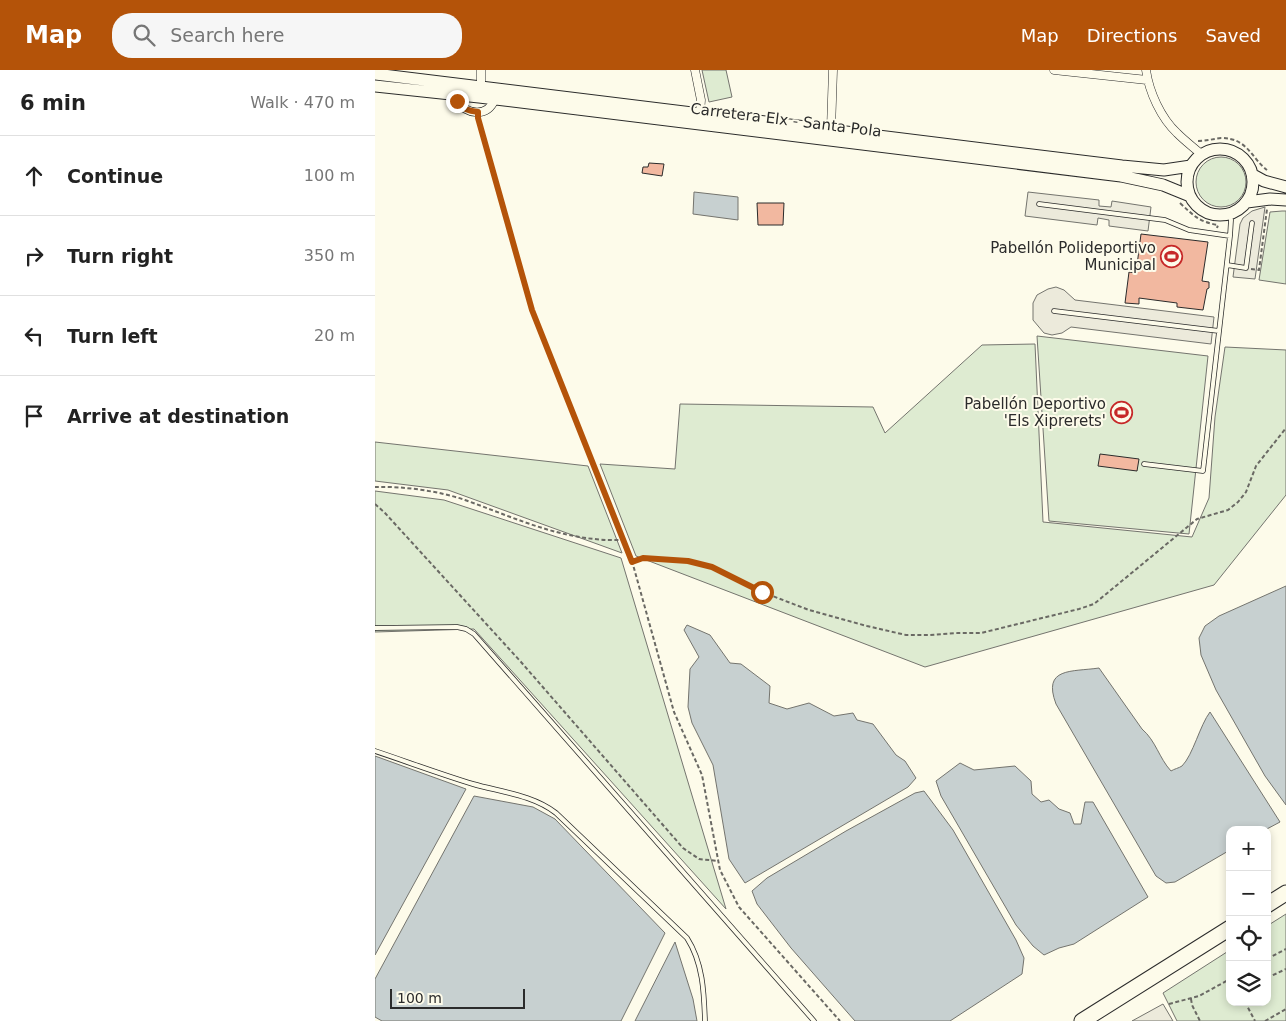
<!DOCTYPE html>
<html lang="en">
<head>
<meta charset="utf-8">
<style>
	:root { --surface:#fff; --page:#f6f6f6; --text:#222; --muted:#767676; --line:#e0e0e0; --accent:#b45309 }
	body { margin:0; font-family:"DejaVu Sans",sans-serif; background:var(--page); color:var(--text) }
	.controls { position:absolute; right:15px; bottom:15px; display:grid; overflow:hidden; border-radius:10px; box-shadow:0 2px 8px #0003 }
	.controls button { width:45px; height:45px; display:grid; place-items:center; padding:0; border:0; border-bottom:1px solid var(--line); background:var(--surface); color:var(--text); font:25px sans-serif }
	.scale { position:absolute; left:15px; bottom:12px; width:135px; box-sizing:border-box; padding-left:5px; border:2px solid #2b2b2b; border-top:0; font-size:14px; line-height:18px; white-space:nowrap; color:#2b2b2b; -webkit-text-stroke:4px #fdfbea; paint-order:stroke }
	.stop { position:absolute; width:15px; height:15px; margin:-11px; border:4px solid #b45309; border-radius:50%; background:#fff }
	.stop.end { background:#b45309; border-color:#fff; box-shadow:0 1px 5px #0008 }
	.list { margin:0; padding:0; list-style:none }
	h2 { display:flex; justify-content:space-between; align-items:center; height:65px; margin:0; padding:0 20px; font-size:21px }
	h2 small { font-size:16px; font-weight:400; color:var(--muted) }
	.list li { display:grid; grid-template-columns:32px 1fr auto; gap:15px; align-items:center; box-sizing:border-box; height:80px; padding:0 20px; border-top:1px solid var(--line) }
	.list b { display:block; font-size:19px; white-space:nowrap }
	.list em { font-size:16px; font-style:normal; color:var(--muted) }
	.icon { flex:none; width:28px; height:28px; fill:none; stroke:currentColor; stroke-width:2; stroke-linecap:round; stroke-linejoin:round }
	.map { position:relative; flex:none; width:911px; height:951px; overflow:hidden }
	header { display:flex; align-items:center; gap:30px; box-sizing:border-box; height:70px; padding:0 25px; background:var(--accent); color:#fff }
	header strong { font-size:24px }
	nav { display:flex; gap:28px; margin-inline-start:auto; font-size:18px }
	.search { width:350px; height:45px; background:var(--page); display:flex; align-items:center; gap:12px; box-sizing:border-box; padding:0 18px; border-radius:20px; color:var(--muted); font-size:19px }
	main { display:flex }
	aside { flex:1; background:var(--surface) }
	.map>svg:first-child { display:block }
	.green { fill:#deebd1; stroke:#74746e }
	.parking { fill:#eceadb; stroke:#74746e }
	.water { fill:#c7d0d0; stroke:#74746e }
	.building { fill:#f2b8a0; stroke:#2b2b2b }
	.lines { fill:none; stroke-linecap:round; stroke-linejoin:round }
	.lane-casing { stroke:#2b2b2b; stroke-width:5.5 }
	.street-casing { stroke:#2b2b2b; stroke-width:9 }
	.secondary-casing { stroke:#2b2b2b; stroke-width:13 }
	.highway-casing { stroke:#2b2b2b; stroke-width:17 }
	.path { stroke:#6a6964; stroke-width:2; stroke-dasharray:4 2.5; stroke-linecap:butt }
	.lane { stroke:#fdfbea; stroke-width:4 }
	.street { stroke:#fdfbea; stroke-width:8 }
	.secondary { stroke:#fdfbea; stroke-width:11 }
	.highway { stroke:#fdfbea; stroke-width:15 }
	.route { stroke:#b45309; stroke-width:6 }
	.labels { text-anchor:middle; stroke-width:4; stroke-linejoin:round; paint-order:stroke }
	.street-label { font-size:15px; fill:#2b2b2b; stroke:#fdfbea }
	.poi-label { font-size:15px; fill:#2b2b2b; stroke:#fdfbea; text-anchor:end }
</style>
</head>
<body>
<header>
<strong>Map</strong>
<div class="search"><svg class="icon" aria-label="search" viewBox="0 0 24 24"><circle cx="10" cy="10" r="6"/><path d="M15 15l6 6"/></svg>Search here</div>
<nav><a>Map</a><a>Directions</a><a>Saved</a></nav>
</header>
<main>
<aside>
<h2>6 min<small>Walk · 470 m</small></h2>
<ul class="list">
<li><svg class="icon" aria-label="ahead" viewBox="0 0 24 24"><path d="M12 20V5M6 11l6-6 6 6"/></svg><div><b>Continue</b></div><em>100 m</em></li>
<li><svg class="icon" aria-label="right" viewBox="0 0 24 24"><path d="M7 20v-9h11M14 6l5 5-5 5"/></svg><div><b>Turn right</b></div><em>350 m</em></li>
<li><svg class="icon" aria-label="left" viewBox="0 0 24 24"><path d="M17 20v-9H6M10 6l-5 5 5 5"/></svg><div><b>Turn left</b></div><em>20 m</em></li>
<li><svg class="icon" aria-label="arrive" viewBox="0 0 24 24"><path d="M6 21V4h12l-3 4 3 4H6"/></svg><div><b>Arrive at destination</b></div></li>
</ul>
</aside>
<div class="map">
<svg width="911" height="951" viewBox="0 0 911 951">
	<rect width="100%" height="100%" fill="#fdfbea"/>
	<path class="green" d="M 327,0 L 351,0 L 357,27 L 334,32 Z
		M821 112a25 25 0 1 1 50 0a25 25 0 1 1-50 0Z
		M 907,141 L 911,141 L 911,214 L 884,210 L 895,142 Z
		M 662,266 L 833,286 L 814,464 L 674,451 Z
		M 660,274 L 668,452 L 817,467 L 834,428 L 840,347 L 850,277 L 911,280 L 911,425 L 839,515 L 550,597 L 261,486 L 225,394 L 300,399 L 305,334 L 498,337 L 510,363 L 607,275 Z
		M 0,372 L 213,396 L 247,483 L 73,420 L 0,411 Z
		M 0,421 L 69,430 L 246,488 L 351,839 L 99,559 L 0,562 Z
		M 911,844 L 911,951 L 802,951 L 788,923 L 855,880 L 855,932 L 892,932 L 892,856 Z"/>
	<path class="parking" d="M 653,122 L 724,130 L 724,136 L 736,137 L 737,131 L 776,137 L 773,161 L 734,156 L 734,150 L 723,148 L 722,155 L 650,146 Z
		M 890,137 L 880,209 L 858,207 L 865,154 L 868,148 L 877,141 Z
		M 681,217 L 689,220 L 700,230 L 839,247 L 836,274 L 696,257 L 687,263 L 677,265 L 669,263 L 658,250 L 658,233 L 662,225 L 673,219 Z
		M 788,934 L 798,951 L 757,951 Z"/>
	<path class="water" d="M 319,122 L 363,127 L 363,150 L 318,144 Z
		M 911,516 L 911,735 L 890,706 L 841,620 L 826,585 L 824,568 L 830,556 L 844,546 Z
		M 312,555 L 335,565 L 355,593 L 366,594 L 395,616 L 394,633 L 412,639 L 434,633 L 459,646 L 478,643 L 482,650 L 498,654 L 521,685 L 530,691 L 541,708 L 533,717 L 370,813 L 354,789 L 338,695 L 317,653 L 313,637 L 315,599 L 324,587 L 309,560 Z
		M 724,598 L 767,659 C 781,671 784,688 796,701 C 799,699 804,698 807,696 C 818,685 825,655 835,642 L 905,752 L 890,760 L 855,760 L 855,780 L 800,812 L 791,813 L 781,806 L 681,634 C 667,597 697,602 724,598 Z
		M 0,686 L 91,719 L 0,885 Z
		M 585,693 L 599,700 L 640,696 L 656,711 L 657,724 L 666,732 L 674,730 L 684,739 L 695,743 L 699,754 L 706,754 L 710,732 L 718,732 L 773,827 L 699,874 L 684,878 L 669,885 L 658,876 L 641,855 L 566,726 L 561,711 Z
		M 549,721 L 578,760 L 641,870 L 649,888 L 647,904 L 575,951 L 480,951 L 416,878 L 382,834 L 377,821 L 392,808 L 471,761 L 540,723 Z
		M 99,726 L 158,737 L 180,749 L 290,863 L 246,951 L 7,951 L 0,947 L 0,909 Z
		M 300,872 L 318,929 L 322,951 L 260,951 Z"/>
	<path class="building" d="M 274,93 L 289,94 L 287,106 L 267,103 L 268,97 L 273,97 Z
		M 382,133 L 409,133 L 408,155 L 383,155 Z
		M 766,164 L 833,172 L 827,211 L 834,212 L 834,218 L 832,219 L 828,240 L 802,237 L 802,233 L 764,228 L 764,234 L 750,233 L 754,202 L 761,203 Z
		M 725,384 L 764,389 L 762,401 L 723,396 Z"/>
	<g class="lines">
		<defs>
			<path id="lane" d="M 664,134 L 790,150 L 814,160 L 855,166
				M 852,195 L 871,198 L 877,153
				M 679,241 L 844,261
				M 769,394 L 828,401 L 855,166 L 856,150 L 854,144
				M 0,558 L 82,557 L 91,559 L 99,564 L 439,951
				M 0,681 C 33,692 65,704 98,714 C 126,722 158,725 181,743 L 312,868 C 328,893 329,922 330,951"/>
			<path id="street" d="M 320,0 L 326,30 L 325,43
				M 679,0 L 772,10
				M 771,0 C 774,22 786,48 802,63 C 810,71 818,77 826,84
				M 106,16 L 106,0
				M 81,30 C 92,45 112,48 120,29
				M 456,59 L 458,0"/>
			<path id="secondary" d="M 0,4 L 747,96 L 789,100 L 816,96
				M 0,16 L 104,27 L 746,106 L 788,115 L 815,126
				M812 112a33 33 0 1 1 66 0a33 33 0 1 1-66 0Z
				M 878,105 L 889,111 L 911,117
				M 872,132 L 895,129 L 911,130"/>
			<path id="highway" d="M 892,835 L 911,823
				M 707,951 L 855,858"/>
		</defs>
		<use href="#lane" class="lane-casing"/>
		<use href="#street" class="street-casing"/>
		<use href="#secondary" class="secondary-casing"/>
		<use href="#highway" class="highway-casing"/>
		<path class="path" d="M 104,49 L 157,239 L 257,491 L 299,642 L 327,705 L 345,800 L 364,837 L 465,951
			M 823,71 C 831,71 838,69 846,68 C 873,68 876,88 892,100
			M 805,133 C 818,145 824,152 843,155 L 842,158
			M 876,199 L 884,200 L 892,139
			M 0,417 C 28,416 64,421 90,430 C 143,449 190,472 247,470
			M 0,434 L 10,443 L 146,592 L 308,778 L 324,789 L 343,791
			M 257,491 L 268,488 L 313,491 L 337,497 L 387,522 L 434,540 L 492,556 L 531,565 L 555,565 L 583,563 L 606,563 L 704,539 L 719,534 L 822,449 L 853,440 L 863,432 L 871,422 L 881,396 L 911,358
			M 892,889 L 911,879
			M 892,908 L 911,899
			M 816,929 L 817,935 L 825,951
			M 870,932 L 880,951
			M 794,934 L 824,926 L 855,909
			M 890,951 L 911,939"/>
		<use href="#lane" class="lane"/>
		<use href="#street" class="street"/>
		<use href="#secondary" class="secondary"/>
		<use href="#highway" class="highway"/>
	</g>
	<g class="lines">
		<path class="route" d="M 82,31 C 87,39 94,41 103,42 L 103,48 L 157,240 L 257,492 L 268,488 L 313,491 L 337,497 L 387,522"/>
	</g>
	<defs>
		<symbol id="stadium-ring" viewBox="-11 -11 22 22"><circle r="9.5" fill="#fdfbea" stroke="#c62828" stroke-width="1.5"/><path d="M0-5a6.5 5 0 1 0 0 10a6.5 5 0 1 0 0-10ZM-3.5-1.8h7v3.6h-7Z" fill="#c62828"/></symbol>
	</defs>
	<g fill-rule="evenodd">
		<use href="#stadium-ring" x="784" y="174" width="25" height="25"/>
		<use href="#stadium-ring" x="734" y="330" width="25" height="25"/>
	</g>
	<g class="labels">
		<g class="street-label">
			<text transform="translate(411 50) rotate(7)" y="5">Carretera Elx - Santa Pola</text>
		</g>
		<g class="poi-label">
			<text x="781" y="183">Pabellón Polideportivo<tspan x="781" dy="17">Municipal</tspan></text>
			<text x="731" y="339">Pabellón Deportivo<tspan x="731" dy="17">'Els Xiprerets'</tspan></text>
		</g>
	</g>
</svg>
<div class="controls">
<button>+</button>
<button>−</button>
<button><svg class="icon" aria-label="locate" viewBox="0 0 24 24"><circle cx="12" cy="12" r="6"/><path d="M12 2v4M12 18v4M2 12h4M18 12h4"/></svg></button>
<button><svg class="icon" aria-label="layers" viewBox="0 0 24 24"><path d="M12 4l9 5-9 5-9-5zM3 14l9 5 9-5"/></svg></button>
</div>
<div class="scale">100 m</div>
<div class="stop" style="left:387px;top:522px"></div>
<div class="stop end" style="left:82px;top:31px"></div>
</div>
</main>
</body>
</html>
